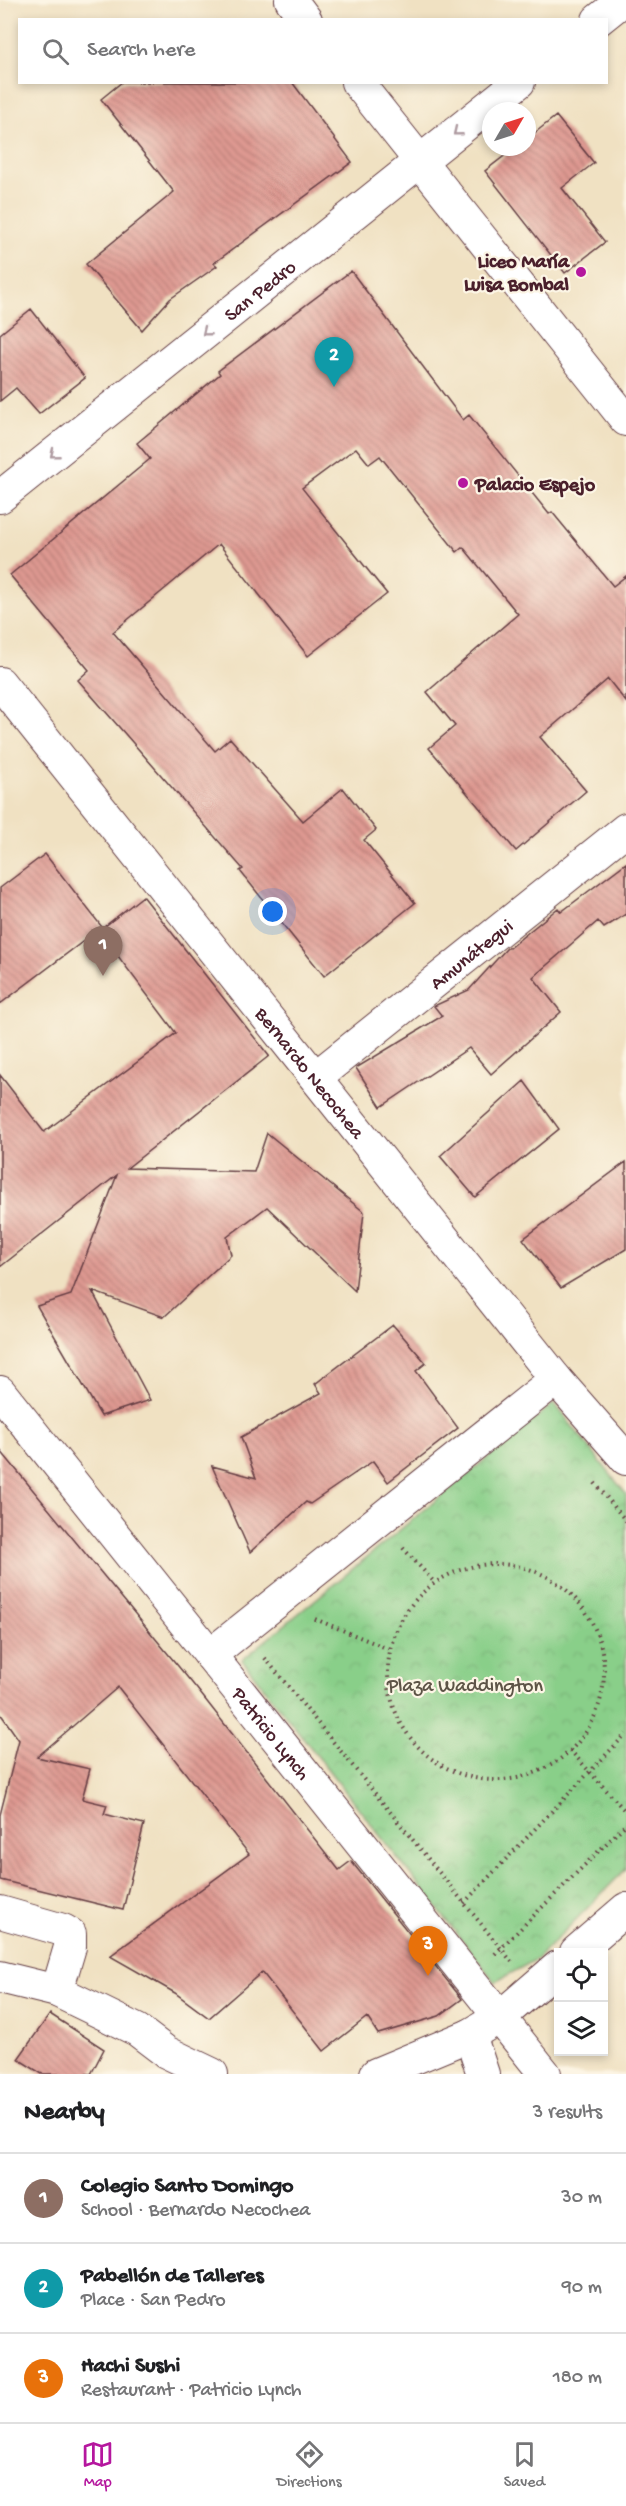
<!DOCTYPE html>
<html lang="en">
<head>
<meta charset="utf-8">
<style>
	:root { --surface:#fff; --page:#f6f6f6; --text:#202124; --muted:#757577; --line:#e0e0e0; --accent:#b5179e }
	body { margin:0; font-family:"Gochi Hand",sans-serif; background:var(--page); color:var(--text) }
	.controls { position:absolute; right:18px; bottom:18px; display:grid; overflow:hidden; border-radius:0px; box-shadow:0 3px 9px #0003 }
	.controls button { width:54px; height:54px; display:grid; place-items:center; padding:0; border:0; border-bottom:2px solid var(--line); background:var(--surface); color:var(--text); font:30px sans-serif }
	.compass { position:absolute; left:482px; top:102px; width:54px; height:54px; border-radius:50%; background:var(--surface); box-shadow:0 3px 9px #0003; rotate:51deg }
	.you { position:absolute; left:273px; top:912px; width:21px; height:21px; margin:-15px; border:4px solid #fff; border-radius:50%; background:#1a73e8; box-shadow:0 0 0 9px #1a73e833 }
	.badge { display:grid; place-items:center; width:39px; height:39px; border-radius:50%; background:var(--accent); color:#fff; font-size:20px; font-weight:700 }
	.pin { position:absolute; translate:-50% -50px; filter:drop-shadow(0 2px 3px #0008) }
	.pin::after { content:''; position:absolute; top:32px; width:21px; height:18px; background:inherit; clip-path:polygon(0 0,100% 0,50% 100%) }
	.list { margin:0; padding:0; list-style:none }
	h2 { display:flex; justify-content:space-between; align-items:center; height:78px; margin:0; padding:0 24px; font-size:26px }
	h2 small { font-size:20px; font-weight:400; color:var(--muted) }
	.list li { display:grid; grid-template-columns:39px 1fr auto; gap:18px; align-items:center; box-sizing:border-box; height:90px; padding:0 24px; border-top:2px solid var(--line) }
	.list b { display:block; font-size:22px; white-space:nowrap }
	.list p { margin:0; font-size:20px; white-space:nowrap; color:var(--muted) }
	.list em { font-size:20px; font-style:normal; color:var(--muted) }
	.icon { flex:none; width:33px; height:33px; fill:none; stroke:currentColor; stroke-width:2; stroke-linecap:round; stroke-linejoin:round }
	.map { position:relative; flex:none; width:626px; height:2074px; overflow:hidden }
	.search { position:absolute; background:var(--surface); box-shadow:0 3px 9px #0003; left:18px; right:18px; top:18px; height:66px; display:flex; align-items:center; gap:15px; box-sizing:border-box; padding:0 21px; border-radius:0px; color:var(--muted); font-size:22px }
	.sheet { height:348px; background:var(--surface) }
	nav { display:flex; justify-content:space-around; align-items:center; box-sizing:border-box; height:84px; border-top:2px solid var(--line); background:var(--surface); font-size:16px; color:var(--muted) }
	nav a { display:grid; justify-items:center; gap:3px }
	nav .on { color:var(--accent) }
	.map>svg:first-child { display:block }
	.park { fill:url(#park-crowns); stroke:#6a775a; stroke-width:1.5 }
	.building { fill:url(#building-back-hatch) }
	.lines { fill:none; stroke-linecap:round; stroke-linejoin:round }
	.street-casing { stroke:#633c42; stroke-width:34 }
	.path { stroke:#633c42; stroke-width:4; stroke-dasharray:1.5 4.5; stroke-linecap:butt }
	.street { stroke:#fff; stroke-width:32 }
	.oneway { stroke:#ae9aa0 }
	.poi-dot { fill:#b5179e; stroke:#fcf5e5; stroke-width:2 }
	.labels { text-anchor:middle; stroke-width:4.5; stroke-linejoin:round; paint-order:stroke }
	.poi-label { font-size:20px; font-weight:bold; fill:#4a1f2b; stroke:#fcf5e5; text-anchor:end }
	.street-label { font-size:20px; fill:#4a1f2b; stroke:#fcf5e5 }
	.park-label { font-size:20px; fill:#5d5447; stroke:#fcf5e5 }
</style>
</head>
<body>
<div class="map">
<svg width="626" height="2074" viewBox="0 0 626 2074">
	<defs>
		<pattern id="park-crowns" width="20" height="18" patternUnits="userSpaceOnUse" patternTransform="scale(1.5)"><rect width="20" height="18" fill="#89cf89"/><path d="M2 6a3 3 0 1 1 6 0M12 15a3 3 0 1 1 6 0" fill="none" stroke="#78b176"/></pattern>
		<pattern id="building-back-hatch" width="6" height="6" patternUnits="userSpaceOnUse" patternTransform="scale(1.5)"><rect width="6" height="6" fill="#de9991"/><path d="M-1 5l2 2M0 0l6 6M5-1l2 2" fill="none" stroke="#b67c77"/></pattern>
	</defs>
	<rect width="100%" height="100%" fill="#fcf5e5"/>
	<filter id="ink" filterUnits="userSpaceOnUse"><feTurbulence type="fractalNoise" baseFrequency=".0167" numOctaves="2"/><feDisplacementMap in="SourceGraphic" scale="12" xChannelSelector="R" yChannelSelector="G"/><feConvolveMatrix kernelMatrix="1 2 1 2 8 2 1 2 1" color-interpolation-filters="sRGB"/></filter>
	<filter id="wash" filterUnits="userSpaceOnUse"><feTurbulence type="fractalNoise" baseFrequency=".008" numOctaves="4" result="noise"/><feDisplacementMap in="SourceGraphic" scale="24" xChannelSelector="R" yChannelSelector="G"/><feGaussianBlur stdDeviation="1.35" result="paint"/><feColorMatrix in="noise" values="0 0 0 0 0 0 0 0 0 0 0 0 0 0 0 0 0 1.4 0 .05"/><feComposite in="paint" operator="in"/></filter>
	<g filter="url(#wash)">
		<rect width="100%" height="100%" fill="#f0e1c2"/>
		<path class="park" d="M 554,1403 L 626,1494 L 626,1869 L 537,1959 L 495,1982 L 242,1660 Z"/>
		<g id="blocks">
			<path class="building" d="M 122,82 L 292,82 L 352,162 L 214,263 L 217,266 L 170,299 L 142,330 L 86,264 L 174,192 L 101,99 Z
				M 556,116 L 594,163 L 562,188 L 605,242 L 565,273 L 485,171 L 516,147 L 527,147 L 527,139 Z
				M 351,271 L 463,420 L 469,415 L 549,514 L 552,512 L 613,586 L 626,576 L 626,702 L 608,679 L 540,737 L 586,791 L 516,851 L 429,748 L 455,726 L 427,692 L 518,614 L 463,547 L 457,552 L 380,456 L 369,464 L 356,448 L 302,488 L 387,594 L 308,656 L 219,544 L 113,632 L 215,751 L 230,738 L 303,821 L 343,788 L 376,830 L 364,840 L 415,903 L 324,976 L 240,871 L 243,869 L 78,680 L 89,670 L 10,575 L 150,459 L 137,443 L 220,374 L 218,371 Z
				M 31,309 L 85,378 L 39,414 L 16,388 L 0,401 L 0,334 Z
				M 45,854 L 102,927 L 0,1004 L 0,888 Z
				M 626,863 L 626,914 L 604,928 L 598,921 L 533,977 L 561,1012 L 491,1074 L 469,1048 L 381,1107 L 356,1068 L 442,1016 L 434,1006 L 469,990 L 507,948 L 509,948 L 558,908 L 561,912 Z
				M 143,896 L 269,1056 L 127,1168 L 254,1172 L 267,1133 L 364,1212 L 355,1291 L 267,1207 L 227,1237 L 231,1255 L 164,1317 L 92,1291 L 150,1400 L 101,1416 L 37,1306 L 71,1295 L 117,1175 L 0,1267 L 0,1075 L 44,1132 L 176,1033 L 99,931 Z
				M 524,1081 L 559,1129 L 475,1197 L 440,1156 Z
				M 626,1162 L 626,1249 L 561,1288 L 523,1239 Z
				M 393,1325 L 426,1363 L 416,1371 L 458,1428 L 388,1482 L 373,1461 L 310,1504 L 306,1502 L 250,1552 L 212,1466 L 256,1478 L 241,1437 L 321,1393 L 315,1384 Z
				M 0,1450 L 197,1689 L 339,1870 L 351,1861 L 462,1999 L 439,2016 L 378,2034 L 367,2017 L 324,2051 L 262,1972 L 209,2018 L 175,1993 L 110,1956 L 249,1854 L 118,1687 L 37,1757 L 90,1769 L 82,1799 L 107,1805 L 104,1814 L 144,1824 L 123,1910 L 0,1880 L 0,1815 L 19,1740 L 0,1713 Z
				M 50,2014 L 104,2049 L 91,2074 L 42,2074 L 18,2059 Z"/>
		</g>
	</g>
	<g filter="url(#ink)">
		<use href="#blocks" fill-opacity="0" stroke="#633c42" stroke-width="1.5"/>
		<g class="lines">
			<defs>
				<g id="street">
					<path d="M 291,0 L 306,20"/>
					<path d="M 598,20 L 623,0"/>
					<path d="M 357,82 L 626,420"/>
					<path id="s1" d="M 0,497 L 519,82"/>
					<path id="s2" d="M 0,683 L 556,1379 L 626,1459"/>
					<path id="s3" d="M 316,1077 L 626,829"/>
					<path id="s4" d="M 0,1392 L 545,2074"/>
					<path d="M 210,1655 L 556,1379"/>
					<path d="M 0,1912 L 63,1930 L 70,1934 L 70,1947 L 57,1991"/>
					<path d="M 576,1952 L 626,1909"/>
					<path d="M 0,1977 L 57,1991 L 137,2030 L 166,2052 L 212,2074"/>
					<path d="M 470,2035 L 483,2074"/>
					<path d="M 376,2074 L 470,2035 L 500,2017 L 558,1967"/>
				</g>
			</defs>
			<use href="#street" class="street-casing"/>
			<path class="path" d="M 595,1483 L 626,1521
				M 403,1548 L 435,1583
				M388 1672a108 108 0 1 1 216 0a108 108 0 1 1-216 0Z
				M 315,1619 L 389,1649
				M 265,1658 L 512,1962
				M 570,1750 L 626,1812
				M 464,1903 L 626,1734
				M 495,1954 L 626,1824"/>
			<use href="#street" class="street"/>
		</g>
		<defs><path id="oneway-chevron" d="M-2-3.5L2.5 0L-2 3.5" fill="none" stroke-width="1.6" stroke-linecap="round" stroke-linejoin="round" transform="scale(1.5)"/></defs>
		<g class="oneway">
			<use href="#oneway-chevron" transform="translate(457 132) rotate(141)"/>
			<use href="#oneway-chevron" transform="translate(206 332) rotate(141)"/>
			<use href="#oneway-chevron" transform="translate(54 454) rotate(141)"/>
		</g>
	</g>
	<g class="poi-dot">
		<circle cx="581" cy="272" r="6"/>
		<circle cx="463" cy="483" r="6"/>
	</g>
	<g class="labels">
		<g class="poi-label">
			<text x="569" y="267">Liceo María<tspan x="569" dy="23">Luisa Bombal</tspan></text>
			<text x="475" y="490" text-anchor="start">Palacio Espejo</text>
		</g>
		<g class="street-label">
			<text dy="7" stroke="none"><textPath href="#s1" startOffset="332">San Pedro</textPath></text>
			<text dy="7" stroke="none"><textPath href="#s3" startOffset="198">Amunátegui</textPath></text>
			<text dy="7" stroke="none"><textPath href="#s2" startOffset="498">Bernardo Necochea</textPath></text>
			<text dy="7" stroke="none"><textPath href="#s4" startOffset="436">Patricio Lynch</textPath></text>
		</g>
		<g class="park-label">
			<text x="465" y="1691">Plaza Waddington</text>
		</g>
	</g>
</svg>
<div class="controls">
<button><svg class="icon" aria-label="locate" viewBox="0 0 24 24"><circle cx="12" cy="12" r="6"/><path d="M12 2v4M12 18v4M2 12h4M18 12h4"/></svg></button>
<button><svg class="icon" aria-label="layers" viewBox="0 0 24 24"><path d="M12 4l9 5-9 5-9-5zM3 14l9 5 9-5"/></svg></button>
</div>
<svg class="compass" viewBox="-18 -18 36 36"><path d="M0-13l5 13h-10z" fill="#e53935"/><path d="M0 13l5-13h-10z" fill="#757577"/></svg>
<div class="you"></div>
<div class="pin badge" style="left:103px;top:976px;background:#8d6e63">1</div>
<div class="pin badge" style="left:334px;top:387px;background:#0f9aa8">2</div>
<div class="pin badge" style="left:428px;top:1976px;background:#e8710a">3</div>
<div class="search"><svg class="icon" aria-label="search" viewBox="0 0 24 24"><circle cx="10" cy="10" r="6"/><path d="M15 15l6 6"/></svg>Search here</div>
</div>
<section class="sheet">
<h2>Nearby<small>3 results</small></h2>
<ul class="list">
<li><span class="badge" style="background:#8d6e63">1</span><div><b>Colegio Santo Domingo</b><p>School · Bernardo Necochea</p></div><em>30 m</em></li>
<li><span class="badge" style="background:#0f9aa8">2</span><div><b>Pabellón de Talleres</b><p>Place · San Pedro</p></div><em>90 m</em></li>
<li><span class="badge" style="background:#e8710a">3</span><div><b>Hachi Sushi</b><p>Restaurant · Patricio Lynch</p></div><em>180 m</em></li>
</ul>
</section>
<nav>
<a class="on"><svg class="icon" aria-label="map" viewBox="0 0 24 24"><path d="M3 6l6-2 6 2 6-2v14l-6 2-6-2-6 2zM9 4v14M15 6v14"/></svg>Map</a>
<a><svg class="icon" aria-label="directions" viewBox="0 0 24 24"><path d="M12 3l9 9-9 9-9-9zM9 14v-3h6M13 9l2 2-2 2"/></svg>Directions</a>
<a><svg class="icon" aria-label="saved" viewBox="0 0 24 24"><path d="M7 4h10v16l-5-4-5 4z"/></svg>Saved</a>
</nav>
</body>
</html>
